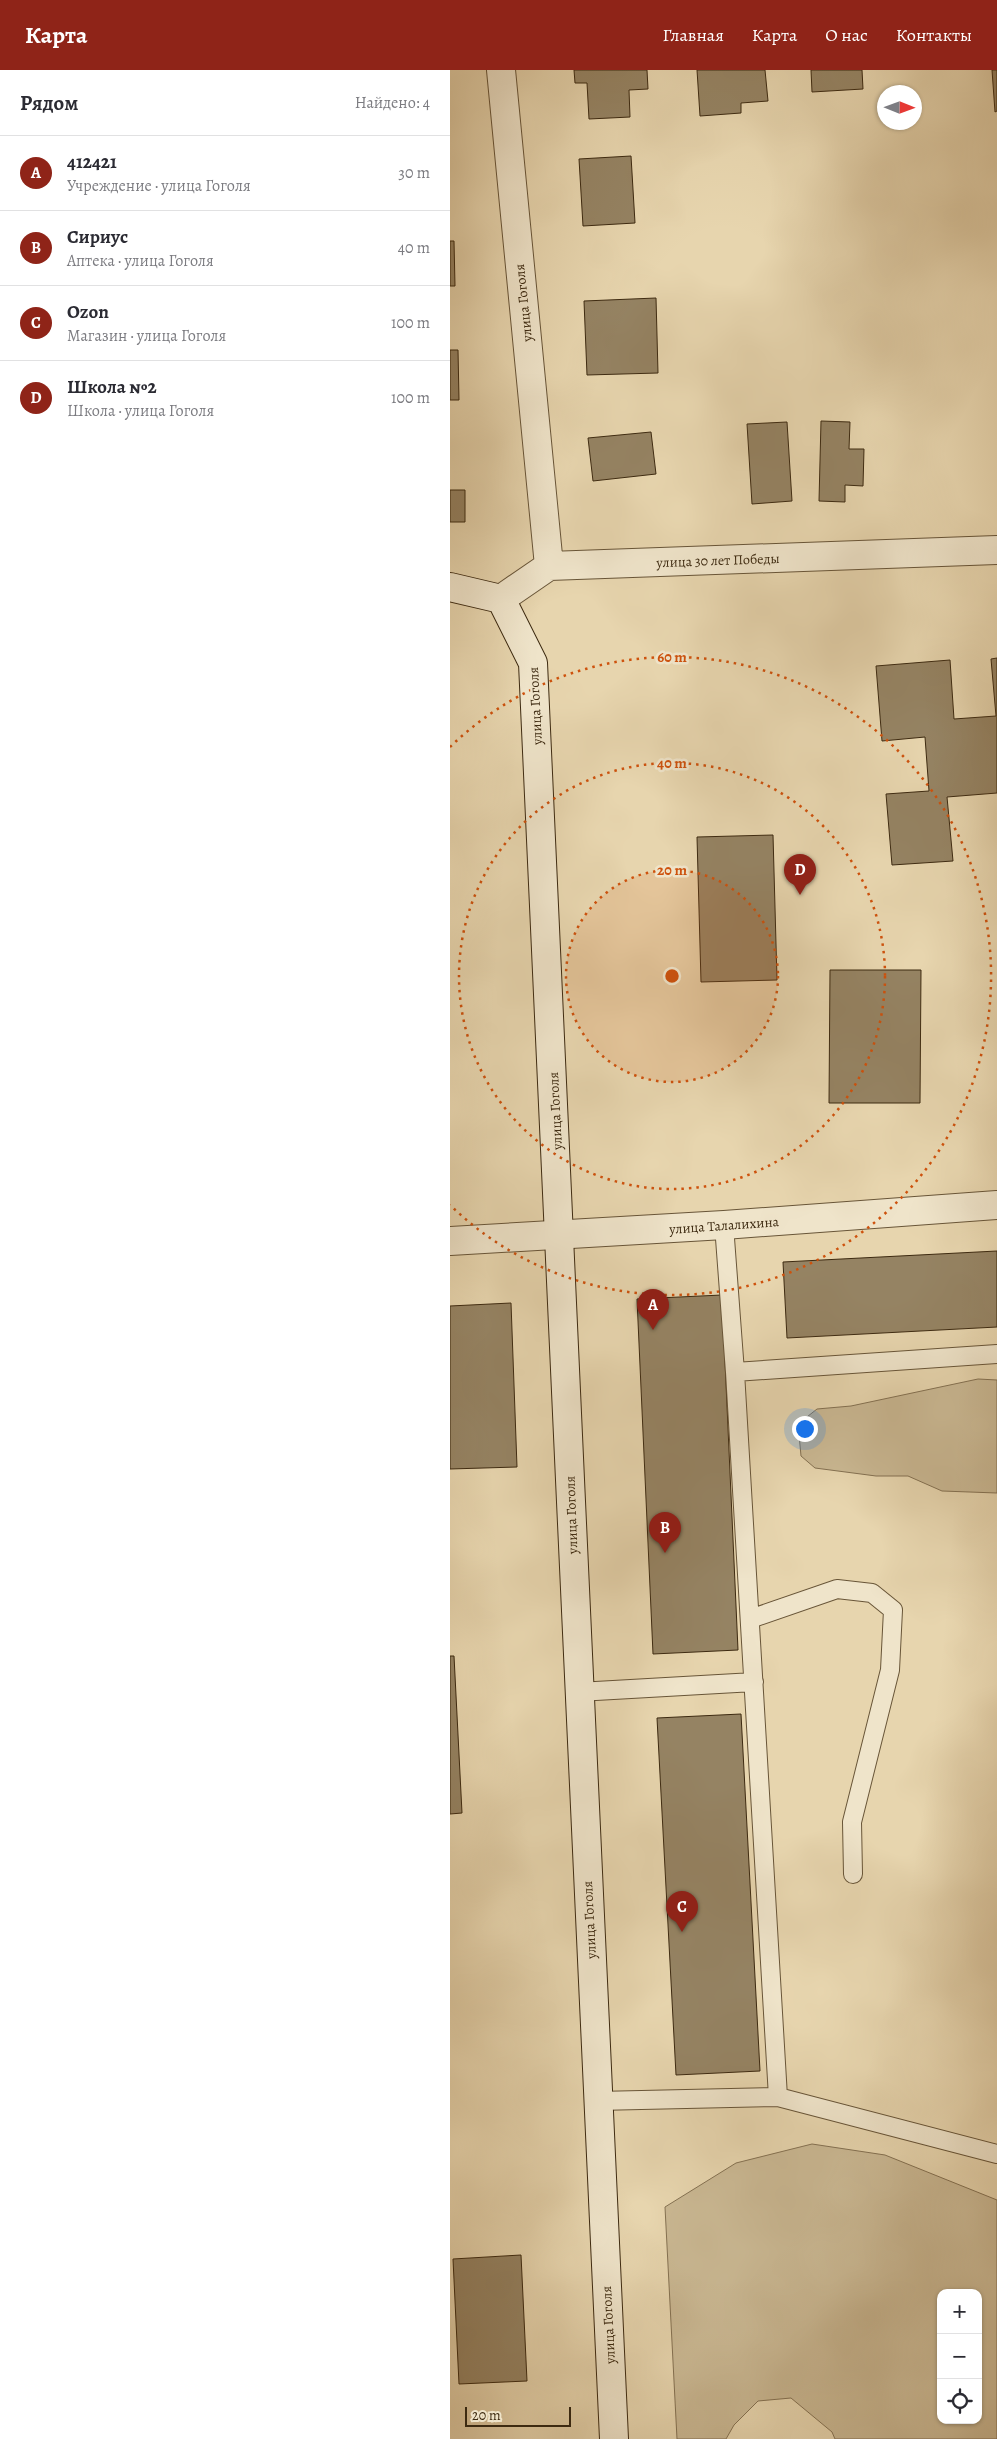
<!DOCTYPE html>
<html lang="ru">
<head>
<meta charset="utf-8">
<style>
	:root { --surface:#fff; --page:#f7f7f7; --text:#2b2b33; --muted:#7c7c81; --line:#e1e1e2; --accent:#8f2418 }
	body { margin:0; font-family:Alegreya,serif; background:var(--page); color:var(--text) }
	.controls { position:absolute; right:15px; bottom:15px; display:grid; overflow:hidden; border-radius:10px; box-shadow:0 1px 4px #0004 }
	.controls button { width:45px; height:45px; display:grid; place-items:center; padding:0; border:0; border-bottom:1px solid var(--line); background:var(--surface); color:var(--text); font:25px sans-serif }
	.compass { position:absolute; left:427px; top:15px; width:45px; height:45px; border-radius:50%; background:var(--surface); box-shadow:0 1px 4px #0004; rotate:91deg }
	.scale { position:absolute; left:15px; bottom:12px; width:106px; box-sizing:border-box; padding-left:5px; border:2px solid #3d2a11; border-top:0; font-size:14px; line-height:18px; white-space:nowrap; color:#3d2a11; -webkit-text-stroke:4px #efe4ca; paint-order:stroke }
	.you { position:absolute; left:354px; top:1358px; width:18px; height:18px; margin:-12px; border:4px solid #fff; border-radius:50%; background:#1a73e8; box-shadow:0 0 0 8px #1a73e833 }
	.badge { display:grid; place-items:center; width:32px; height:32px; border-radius:50%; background:var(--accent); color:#fff; font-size:16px; font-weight:700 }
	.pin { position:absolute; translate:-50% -41px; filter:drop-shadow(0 1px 2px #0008) }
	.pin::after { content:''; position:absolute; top:26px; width:18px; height:15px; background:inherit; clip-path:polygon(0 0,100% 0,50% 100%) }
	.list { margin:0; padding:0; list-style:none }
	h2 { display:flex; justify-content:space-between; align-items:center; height:65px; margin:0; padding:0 20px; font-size:21px }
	h2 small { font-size:16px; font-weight:400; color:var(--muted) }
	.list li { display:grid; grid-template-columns:32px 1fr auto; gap:15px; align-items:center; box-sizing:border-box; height:75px; padding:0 20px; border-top:1px solid var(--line) }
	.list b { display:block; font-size:19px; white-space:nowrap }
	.list p { margin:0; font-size:16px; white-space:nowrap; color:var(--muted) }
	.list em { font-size:16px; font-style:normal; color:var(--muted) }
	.icon { flex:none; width:28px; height:28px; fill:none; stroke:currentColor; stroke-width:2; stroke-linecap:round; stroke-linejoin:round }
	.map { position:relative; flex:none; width:547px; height:2369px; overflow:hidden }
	header { display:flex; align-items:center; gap:30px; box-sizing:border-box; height:70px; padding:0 25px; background:var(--accent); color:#fff }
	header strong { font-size:24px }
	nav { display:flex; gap:28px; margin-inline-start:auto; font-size:18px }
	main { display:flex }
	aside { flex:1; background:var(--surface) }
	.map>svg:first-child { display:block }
	.green { fill:#cab893; stroke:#847152; fill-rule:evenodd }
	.building { fill:#958363; stroke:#3d2a11 }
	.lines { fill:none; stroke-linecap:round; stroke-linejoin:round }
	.lane-casing { stroke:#685538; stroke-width:20 }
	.street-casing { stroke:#685538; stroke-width:30 }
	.secondary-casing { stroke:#3d2a11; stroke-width:30 }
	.lane { stroke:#efe4ca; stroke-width:18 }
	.street { stroke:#efe4ca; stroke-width:28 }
	.secondary { stroke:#efe4ca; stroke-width:28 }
	.ring { fill:none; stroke:#ce520d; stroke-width:2.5; stroke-dasharray:2.5 5 }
	.labels { text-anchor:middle; stroke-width:5; stroke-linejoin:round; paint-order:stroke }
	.street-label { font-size:14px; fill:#3d2a11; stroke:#efe4ca }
	.centre { fill:#ce520d; stroke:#efe4ca; stroke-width:2.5 }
	.ring-label { font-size:15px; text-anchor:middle; font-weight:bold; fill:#ce520d; stroke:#efe4ca; stroke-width:5; stroke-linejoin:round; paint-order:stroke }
</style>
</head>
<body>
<header>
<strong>Карта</strong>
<nav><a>Главная</a><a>Карта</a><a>О нас</a><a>Контакты</a></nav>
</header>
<main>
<aside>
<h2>Рядом<small>Найдено: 4</small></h2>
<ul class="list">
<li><span class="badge">A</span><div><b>412421</b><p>Учреждение · улица Гоголя</p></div><em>30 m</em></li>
<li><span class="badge">B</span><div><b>Сириус</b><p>Аптека · улица Гоголя</p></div><em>40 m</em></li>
<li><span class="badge">C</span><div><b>Ozon</b><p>Магазин · улица Гоголя</p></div><em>100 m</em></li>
<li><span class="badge">D</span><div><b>Школа №2</b><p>Школа · улица Гоголя</p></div><em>100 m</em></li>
</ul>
</aside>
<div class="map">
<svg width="547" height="2369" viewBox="0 0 547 2369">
	<rect width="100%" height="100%" fill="#e7d5ae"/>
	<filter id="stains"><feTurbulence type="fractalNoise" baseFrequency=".004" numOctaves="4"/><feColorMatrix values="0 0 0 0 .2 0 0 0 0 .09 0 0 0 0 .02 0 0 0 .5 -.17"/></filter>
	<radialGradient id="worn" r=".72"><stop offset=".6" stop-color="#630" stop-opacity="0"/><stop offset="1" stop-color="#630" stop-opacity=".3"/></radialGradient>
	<path class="green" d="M 528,1309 L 547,1310 L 547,1423 L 492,1421 L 458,1406 L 426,1406 L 365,1398 L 351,1386 L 348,1354 L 367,1339 L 401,1336 Z
		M 362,2074 L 435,2085 L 547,2130 L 547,2369 L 385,2369 L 382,2362 L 341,2328 L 308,2331 L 284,2355 L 276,2369 L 227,2369 L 215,2137 L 286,2093 ZM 491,2223 L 528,2223 L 528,2350 L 491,2350 Z"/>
	<path class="building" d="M 124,0 L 197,0 L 198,19 L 179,20 L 180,47 L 139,49 L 137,13 L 125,13 Z
		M 247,0 L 315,0 L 318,31 L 291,33 L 291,43 L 250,46 Z
		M 361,0 L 412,0 L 413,19 L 362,22 Z
		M 542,0 L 547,0 L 547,41 L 545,42 Z
		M 181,86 L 185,153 L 133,156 L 129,89 Z
		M 0,171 L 4,171 L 5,216 L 0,216 Z
		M 206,228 L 208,303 L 137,305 L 134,231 Z
		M 0,280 L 8,280 L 9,330 L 0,330 Z
		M 371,351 L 400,352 L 399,379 L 414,379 L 413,416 L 395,415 L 395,432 L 369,431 Z
		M 337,352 L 342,431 L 302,434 L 297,354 Z
		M 201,362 L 206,404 L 143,411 L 138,368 Z
		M 0,420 L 15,420 L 15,452 L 0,452 Z
		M 547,588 L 547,723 L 497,727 L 503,791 L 442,795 L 436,724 L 479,721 L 475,667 L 432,671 L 426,596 L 500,590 L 504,649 L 546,646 L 541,589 Z
		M 323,765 L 327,910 L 251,912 L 247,767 Z
		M 380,900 L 471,900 L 470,1033 L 379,1033 Z
		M 547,1181 L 547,1257 L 337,1268 L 333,1192 Z
		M 272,1225 L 288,1580 L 203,1584 L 187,1229 Z
		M 61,1233 L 67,1397 L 0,1399 L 0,1236 Z
		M 0,1586 L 4,1586 L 12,1743 L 0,1744 Z
		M 291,1644 L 310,2001 L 226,2005 L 207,1648 Z
		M 71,2185 L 77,2311 L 9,2314 L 3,2189 Z"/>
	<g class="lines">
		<defs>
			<path id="lane" d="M 274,1155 L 285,1302
				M 547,1284 L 285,1302 L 328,2027 L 547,2084
				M 300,1549 L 387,1519 L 422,1523 L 443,1540 L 440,1600 L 402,1752 L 403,1804
				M 128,1622 L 304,1612
				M 147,2031 L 328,2027"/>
			<path id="street" d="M 51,0 L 99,496
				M 51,529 L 99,496 L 547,480
				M 0,1171 L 274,1155 L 547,1135"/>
			<path id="secondary" d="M 0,517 L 51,529 L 83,593 C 112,1185 134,1777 164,2369"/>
		</defs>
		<use href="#lane" class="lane-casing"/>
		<use href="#street" class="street-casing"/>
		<use href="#secondary" class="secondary-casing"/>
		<use href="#lane" class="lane"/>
		<use href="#street" class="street"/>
		<use href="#secondary" class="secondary"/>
	</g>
	<circle cx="222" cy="906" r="106" fill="#ce520d" fill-opacity=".12"/>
	<g class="ring">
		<circle cx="222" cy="906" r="106"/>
		<circle cx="222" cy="906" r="213"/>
		<path d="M0 677A319 319 0 1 1 0 1135"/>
	</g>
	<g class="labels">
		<g class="street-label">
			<text transform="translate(73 233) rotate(-96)" y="5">улица Гоголя</text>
			<text transform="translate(268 490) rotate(-2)" y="5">улица 30 лет Победы</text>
			<text transform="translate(85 636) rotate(-93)" y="5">улица Гоголя</text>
			<text transform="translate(105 1041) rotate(-93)" y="5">улица Гоголя</text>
			<text transform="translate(274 1155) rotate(-4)" y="5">улица Талалихина</text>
			<text transform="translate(121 1445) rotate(-92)" y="5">улица Гоголя</text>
			<text transform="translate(139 1850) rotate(-93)" y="5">улица Гоголя</text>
			<text transform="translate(158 2255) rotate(-93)" y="5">улица Гоголя</text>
		</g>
	</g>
	<circle cx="222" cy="906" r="8" class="centre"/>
	<g class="ring-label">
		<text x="222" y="592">60 m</text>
		<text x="222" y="698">40 m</text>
		<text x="222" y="805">20 m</text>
	</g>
	<rect width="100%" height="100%" filter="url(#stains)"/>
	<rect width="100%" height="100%" fill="url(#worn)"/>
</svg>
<div class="controls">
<button>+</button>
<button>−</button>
<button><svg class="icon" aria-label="locate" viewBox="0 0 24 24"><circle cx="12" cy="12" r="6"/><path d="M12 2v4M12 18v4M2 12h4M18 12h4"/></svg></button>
</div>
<svg class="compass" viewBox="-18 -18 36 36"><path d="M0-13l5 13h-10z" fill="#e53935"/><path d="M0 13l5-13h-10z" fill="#7c7c81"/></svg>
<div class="scale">20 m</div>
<div class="you"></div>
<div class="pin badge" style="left:203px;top:1260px">A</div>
<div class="pin badge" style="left:215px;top:1483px">B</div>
<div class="pin badge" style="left:232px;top:1862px">C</div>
<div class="pin badge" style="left:350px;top:825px">D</div>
</div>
</main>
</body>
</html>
